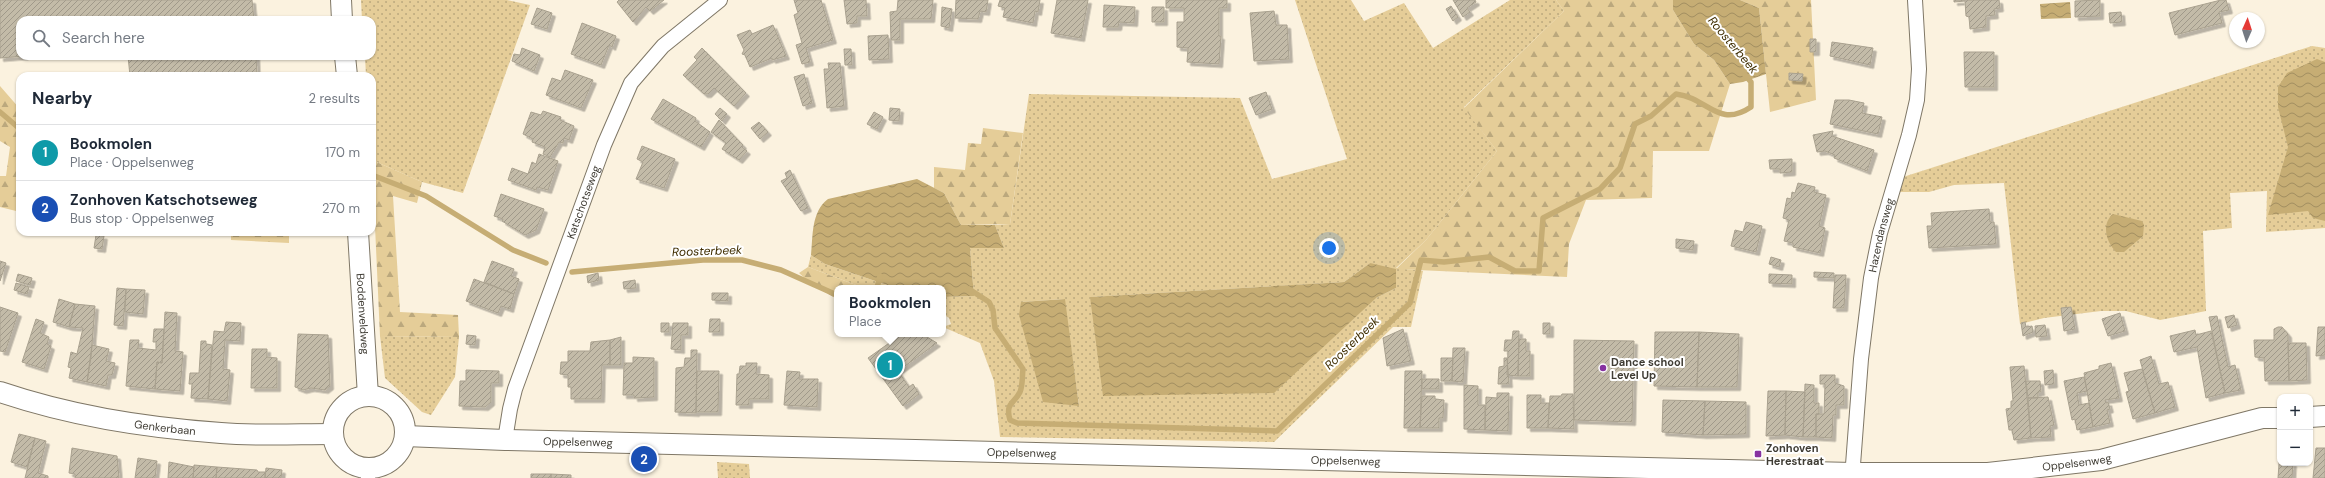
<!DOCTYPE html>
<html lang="en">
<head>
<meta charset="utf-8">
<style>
	:root { --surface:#fff; --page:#f6f6f7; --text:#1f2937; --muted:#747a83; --line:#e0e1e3; --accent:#1a73e8 }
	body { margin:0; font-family:"DM Sans",sans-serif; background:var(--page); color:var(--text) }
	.controls { position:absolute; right:12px; bottom:12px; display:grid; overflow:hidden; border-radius:8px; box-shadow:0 1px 3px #0004 }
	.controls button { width:36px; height:36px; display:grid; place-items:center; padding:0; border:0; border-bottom:1px solid var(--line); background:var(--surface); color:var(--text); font:20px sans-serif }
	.compass { position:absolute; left:2229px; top:12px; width:36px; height:36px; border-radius:50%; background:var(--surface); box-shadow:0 1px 3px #0004; rotate:3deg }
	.you { position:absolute; left:1329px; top:248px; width:14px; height:14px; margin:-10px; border:3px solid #fff; border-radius:50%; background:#1a73e8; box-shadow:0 0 0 6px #1a73e833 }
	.badge { display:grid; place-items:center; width:26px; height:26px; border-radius:50%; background:var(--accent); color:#fff; font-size:13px; font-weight:700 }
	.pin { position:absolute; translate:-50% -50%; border:2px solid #fff; box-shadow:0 1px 4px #0006 }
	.popup { position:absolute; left:834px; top:285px; width:112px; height:52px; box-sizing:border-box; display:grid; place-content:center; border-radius:8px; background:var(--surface); filter:drop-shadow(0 1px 3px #0005); font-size:13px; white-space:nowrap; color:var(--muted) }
	.popup b { font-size:15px; color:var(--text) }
	.popup::after { content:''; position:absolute; left:50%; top:100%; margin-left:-8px; border:8px solid transparent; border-top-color:var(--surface) }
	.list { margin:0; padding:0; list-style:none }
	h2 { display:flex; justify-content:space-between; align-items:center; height:52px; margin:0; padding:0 16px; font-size:17px }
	h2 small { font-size:13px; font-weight:400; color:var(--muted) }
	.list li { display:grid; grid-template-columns:26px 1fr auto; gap:12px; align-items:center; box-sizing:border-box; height:56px; padding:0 16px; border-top:1px solid var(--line) }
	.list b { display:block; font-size:15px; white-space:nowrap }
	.list p { margin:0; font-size:13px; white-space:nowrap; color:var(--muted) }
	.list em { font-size:13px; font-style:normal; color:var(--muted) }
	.icon { flex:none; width:22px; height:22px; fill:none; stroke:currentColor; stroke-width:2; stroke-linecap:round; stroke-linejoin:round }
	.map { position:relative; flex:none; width:2325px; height:478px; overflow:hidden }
	.search { position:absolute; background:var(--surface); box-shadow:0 1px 3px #0004; left:16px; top:16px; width:360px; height:44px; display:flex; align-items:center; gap:10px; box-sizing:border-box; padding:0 14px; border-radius:12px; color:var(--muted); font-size:15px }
	.panel { position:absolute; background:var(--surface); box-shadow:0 1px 3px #0004; left:16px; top:72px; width:360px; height:164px; border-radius:12px }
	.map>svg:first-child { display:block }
	.green { fill:url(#green-dots); fill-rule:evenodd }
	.forest { fill:url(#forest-firs) }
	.water { fill:url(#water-waves) }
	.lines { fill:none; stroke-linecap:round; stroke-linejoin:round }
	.stream { stroke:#c6ad74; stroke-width:5.5 }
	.building { fill:url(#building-hatch); stroke:#a9a18f; filter:url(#shadow) }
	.street-casing { stroke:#7f7766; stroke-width:16 }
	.secondary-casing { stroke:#7f7766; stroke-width:22 }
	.street { stroke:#fff; stroke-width:14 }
	.secondary { stroke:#fff; stroke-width:20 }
	.poi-dot { fill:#8732a0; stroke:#fff; stroke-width:1.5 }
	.labels { text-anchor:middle; stroke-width:4; stroke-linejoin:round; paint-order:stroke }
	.street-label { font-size:11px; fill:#403d35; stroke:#fff }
	.poi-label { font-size:11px; font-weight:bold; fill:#403d35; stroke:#fff; text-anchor:start }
	.water-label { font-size:12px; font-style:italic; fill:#3f2d00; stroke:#fff }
</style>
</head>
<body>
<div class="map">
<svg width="2325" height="478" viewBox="0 0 2325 478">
	<defs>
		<pattern id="green-dots" width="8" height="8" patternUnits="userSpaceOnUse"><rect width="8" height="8" fill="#e5cd98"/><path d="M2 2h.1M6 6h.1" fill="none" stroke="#bba87d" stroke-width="1.8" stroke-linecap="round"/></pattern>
		<pattern id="forest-firs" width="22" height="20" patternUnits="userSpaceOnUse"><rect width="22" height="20" fill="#e5cd98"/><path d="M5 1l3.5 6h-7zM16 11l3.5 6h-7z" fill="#bba87d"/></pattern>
		<pattern id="water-waves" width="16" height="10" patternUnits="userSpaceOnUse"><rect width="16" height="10" fill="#c6ad74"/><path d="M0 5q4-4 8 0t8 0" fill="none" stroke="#a28e60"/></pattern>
		<pattern id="building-hatch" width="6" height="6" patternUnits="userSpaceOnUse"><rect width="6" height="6" fill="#c3bba8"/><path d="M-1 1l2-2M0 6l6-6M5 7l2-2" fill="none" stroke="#a0998a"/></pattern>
		<filter id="shadow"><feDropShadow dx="3.5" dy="3.5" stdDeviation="0" flood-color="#0004"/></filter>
	</defs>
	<rect width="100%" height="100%" fill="#fbf2df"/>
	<path class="green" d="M 361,0 L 507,0 L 530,5 L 463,193 L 422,182 L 372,160 L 372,76 L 366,76 L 365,56 L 372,56 L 372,20 L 362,20 Z
		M 1295,0 L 1351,0 L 1364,21 L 1404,3 L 1433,48 L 1510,0 L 1556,0 L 1564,11 L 1464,107 L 1497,151 L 1426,240 L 1396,268 L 1423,271 L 1411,327 L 1393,327 L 1274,442 L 1000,437 L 994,381 L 980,343 L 943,327 L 951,324 L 949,318 L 943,314 L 943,297 L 974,296 L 970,248 L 1004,248 L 995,225 L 1010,224 L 1029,94 L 1240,98 L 1272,179 L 1347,159 ZM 1370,263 L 1396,288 L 1376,298 L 1091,297 L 1344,282 ZM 1064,299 L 1079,405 L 1079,406 L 1021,302 Z
		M 2312,46 L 2325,48 L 2325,228 L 2266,232 L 2267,191 L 2230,193 L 2232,228 L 2203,231 L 2206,311 L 2160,320 L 2126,311 L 2101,311 L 2044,318 L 2020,324 L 2004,183 L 1954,185 L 1929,192 L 1899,192 L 1903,177 Z
		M 811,255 L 825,264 L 896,288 L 864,288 L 808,267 Z
		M 380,336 L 459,337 L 455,377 L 431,415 L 422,412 L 385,378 Z
		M 717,462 L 749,464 L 750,478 L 718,478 Z"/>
	<path class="forest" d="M 1556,0 L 1673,0 L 1673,10 L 1694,44 L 1714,60 L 1730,84 L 1709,151 L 1653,151 L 1652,198 L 1586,200 L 1569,244 L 1567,277 L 1396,269 L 1426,240 L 1497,151 L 1464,108 L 1564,11 Z
		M 1740,0 L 1811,0 L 1816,100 L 1770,112 L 1759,8 Z
		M 0,86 L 20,109 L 20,212 L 0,207 L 0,176 L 6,176 L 10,147 L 0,141 Z
		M 983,128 L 1023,133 L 1010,224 L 961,225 L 944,193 L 934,188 L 934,167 L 965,170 L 968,143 L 981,144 Z
		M 372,160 L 422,182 L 417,203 L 393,196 L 400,312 L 458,315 L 459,337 L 380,336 Z
		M 231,232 L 289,232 L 289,243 L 231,240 Z
		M 808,267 L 864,288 L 837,288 L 837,299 L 812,285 L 799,273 Z"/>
	<path class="water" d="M 1673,0 L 1740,0 L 1759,8 L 1766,74 L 1743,82 L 1730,84 L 1714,60 L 1694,44 L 1673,10 Z
		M 2070,2 L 2071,18 L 2041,19 L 2040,4 Z
		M 2317,59 L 2325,62 L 2325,221 L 2313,218 L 2308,211 L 2268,215 L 2288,147 L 2278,107 L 2278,87 L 2287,73 Z
		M 917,179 L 944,193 L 961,225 L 995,225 L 1004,248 L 970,248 L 974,296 L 943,297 L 943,288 L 896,288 L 825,264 L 811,255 C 813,236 811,212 828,199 Z
		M 2113,214 L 2142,221 L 2144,225 L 2143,236 L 2124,252 L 2116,252 C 2106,242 2101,224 2113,214 Z
		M 1370,263 L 1396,269 L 1396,288 L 1376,298 L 1274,393 L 1103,396 L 1090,297 L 1344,282 Z
		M 1065,299 L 1079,406 L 1043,402 L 1019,315 L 1021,302 Z"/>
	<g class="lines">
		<path class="stream" d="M 0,112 L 20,129
			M 372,175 L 426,196 L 513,250 L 546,263
			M 572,272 L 703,260 L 742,260 L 781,270 L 837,295
			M 877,288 L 880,276
			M 969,289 L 989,302 L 993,310 L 995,328 L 1023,369 C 1022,376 1023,385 1020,392 C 1014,404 1005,403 1010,420 L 1017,423 L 1277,431 L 1410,303 L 1421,260 L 1444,262 L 1489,257 L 1515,271 L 1539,271 L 1543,218 L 1600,189 L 1620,168 L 1635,124 L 1651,116 L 1676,94 C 1708,98 1718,129 1751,107 L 1751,82 L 1745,75"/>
	</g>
	<path class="building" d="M 0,0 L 252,0 L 254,20 L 20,20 L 20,56 L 25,56 L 0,58 Z
		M 619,0 L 664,0 L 650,11 L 646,7 L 633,22 L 617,2 Z
		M 794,0 L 821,0 L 833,40 L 806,48 L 810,62 L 802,64 L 796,45 L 802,43 L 794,15 L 798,13 Z
		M 844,0 L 866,0 L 867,16 L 857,16 L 857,23 L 847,24 Z
		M 898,0 L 933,0 L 931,19 L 900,19 L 900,40 L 891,40 L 890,12 L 897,11 Z
		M 956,0 L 988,0 L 986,12 L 980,11 L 978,19 L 955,18 Z
		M 1000,0 L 1040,0 L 1038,12 L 1035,11 L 1033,23 L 1003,17 L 1005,8 L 998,6 Z
		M 1057,0 L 1088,0 L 1081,38 L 1051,33 Z
		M 1166,0 L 1227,0 L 1227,8 L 1219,8 L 1219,36 L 1221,36 L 1219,64 L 1187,62 L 1188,48 L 1177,47 L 1177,22 L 1184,22 L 1184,8 L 1166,8 Z
		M 1453,0 L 1475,0 L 1476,2 L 1467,8 L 1470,12 L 1463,17 Z
		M 1954,0 L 1999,0 L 2000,8 L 1994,9 L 1995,15 L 1986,16 L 1986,27 L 1970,29 L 1969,17 L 1966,16 L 1965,1 L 1954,2 Z
		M 2100,0 L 2100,16 L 2075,17 L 2075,1 Z
		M 2221,0 L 2226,0 L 2229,10 L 2219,12 L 2222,23 L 2175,35 L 2169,13 Z
		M 1104,5 L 1135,7 L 1134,23 L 1119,22 L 1118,27 L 1103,27 Z
		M 1451,6 L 1458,17 L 1453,21 L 1446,9 Z
		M 942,7 L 952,9 L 949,28 L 941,26 Z
		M 1152,7 L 1164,7 L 1164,22 L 1152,22 Z
		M 537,8 L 552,13 L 547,29 L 531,24 Z
		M 1274,11 L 1276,25 L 1287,25 L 1289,59 L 1254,61 L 1250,13 Z
		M 2121,12 L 2122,22 L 2110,23 L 2109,13 Z
		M 582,23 L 616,36 L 612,47 L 609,45 L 601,65 L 571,54 Z
		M 773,25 L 786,56 L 772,60 L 772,58 L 750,67 L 745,55 L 742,54 L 744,50 L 737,35 L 750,30 L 752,34 Z
		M 888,35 L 889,59 L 869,60 L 868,36 Z
		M 1810,39 L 1816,39 L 1816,52 L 1810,52 Z
		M 1832,42 L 1873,48 L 1870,65 L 1830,56 Z
		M 522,48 L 540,55 L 534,71 L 512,61 L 514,54 L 520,55 Z
		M 702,48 L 746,93 L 734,106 L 714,88 L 708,94 L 704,94 L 683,75 L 697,60 L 694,57 Z
		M 844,49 L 851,49 L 852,65 L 845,65 Z
		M 1964,52 L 1994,52 L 1994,87 L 1965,87 Z
		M 128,56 L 256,56 L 257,76 L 130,76 Z
		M 828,63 L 840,63 L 844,106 L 827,108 L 824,69 L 829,69 Z
		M 565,70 L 593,80 L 581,108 L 546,95 L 552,78 L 561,81 Z
		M 1789,73 L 1803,74 L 1802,81 L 1789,80 Z
		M 804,74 L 812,103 L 803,106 L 794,77 Z
		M 1266,92 L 1272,109 L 1256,115 L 1249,98 Z
		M 663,99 L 696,118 L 695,121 L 710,132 L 701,147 L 651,119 Z
		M 1835,100 L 1849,100 L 1864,103 L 1862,113 L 1882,117 L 1878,134 L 1830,124 Z
		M 720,108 L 727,114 L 722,121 L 715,114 Z
		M 890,108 L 900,109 L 899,121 L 889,120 Z
		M 543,111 L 561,117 L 560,120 L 574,126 L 569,140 L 564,138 L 563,143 L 559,142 L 550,157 L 543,154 L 545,147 L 532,142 L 533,139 L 523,134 L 531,112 L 541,115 Z
		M 874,112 L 883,117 L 877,129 L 867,124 Z
		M 719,120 L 743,145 L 742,147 L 747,151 L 739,160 L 722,149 L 726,143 L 711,132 Z
		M 759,122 L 768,132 L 760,139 L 751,128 Z
		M 1833,131 L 1832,136 L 1874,150 L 1867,171 L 1834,158 L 1835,155 L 1825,151 L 1817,152 L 1813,135 Z
		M 642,146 L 675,159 L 664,188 L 636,179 L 643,162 L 637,159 Z
		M 539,154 L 558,161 L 548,190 L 537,187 L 536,190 L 508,180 L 512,168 L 528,174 L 532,162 L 536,164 Z
		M 1792,159 L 1792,172 L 1780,173 L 1780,169 L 1770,169 L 1769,160 Z
		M 790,170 L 808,208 L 801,211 L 781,181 L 787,178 L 785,173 Z
		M 1798,183 L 1815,187 L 1814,192 L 1826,195 L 1819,226 L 1825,228 L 1820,253 L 1793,247 L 1793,243 L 1784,241 L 1789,220 L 1783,218 L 1787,198 L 1791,199 L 1792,192 L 1795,193 Z
		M 501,194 L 544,209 L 536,230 L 525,235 L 502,221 L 503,219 L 494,216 Z
		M 1989,209 L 1990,222 L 1994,222 L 1996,244 L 1929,248 L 1927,226 L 1932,226 L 1931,213 Z
		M 1746,222 L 1762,226 L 1756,252 L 1731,246 L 1735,230 L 1743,232 Z
		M 96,235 L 104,236 L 102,249 L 94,248 Z
		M 1676,239 L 1694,241 L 1693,250 L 1676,248 Z
		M 1771,257 L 1781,260 L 1779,267 L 1769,264 Z
		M 0,261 L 6,263 L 0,281 Z
		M 492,261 L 514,269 L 511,276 L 519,279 L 514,294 L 484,282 Z
		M 1814,272 L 1834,273 L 1834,278 L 1814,277 Z
		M 598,273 L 599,280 L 588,283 L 587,276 Z
		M 18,274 L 32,278 L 30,285 L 16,281 Z
		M 1769,274 L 1792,275 L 1792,284 L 1769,283 Z
		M 1835,275 L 1846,275 L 1844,308 L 1833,308 Z
		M 474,279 L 514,294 L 510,309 L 501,306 L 498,313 L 466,301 Z
		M 635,280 L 636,288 L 624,289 L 623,282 Z
		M 16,283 L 29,287 L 27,294 L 14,290 Z
		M 117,288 L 126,289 L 123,326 L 114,325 Z
		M 126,289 L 145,290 L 143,314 L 125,312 Z
		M 712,293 L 728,293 L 728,301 L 712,300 Z
		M 59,299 L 75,304 L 69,327 L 53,322 Z
		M 75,304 L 95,306 L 91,357 L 87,382 L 69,378 L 71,368 L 68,367 L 71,352 L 77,354 L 83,328 L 69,327 Z
		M 0,307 L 18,313 L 5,352 L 0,351 Z
		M 2071,307 L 2075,329 L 2064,331 L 2061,308 Z
		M 165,312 L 177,313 L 175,351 L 183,352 L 180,391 L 155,389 L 157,362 L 162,363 Z
		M 2120,313 L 2125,331 L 2108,336 L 2102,319 Z
		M 2234,315 L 2237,325 L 2228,328 L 2225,317 Z
		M 2217,316 L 2228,367 L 2235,365 L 2241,390 L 2225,393 L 2209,317 Z
		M 36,319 L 44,322 L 40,333 L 49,337 L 47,344 L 51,346 L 44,369 L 22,362 Z
		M 710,319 L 720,319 L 720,332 L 709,332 Z
		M 226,322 L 241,323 L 240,341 L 225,340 L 223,369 L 230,370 L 227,401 L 208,399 L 214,331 L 224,332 Z
		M 2025,322 L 2026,327 L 2032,326 L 2033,332 L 2023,336 L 2021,323 Z
		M 661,323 L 669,323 L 669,332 L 661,332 Z
		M 673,323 L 688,323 L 688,335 L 681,335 L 681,350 L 671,349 Z
		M 1543,323 L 1550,323 L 1550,334 L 1543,334 Z
		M 2045,325 L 2047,336 L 2036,337 L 2035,326 Z
		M 2278,327 L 2282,327 L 2288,334 L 2289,381 L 2265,381 L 2264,358 L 2255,357 L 2254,340 L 2274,340 L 2274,329 Z
		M 2318,327 L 2325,327 L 2325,355 L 2316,356 Z
		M 154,329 L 164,329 L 162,363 L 157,362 L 155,389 L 126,386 L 130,340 L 139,340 L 138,348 L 156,350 L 156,342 L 153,342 Z
		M 1403,329 L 1411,361 L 1387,366 L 1383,338 Z
		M 2195,330 L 2196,335 L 2211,331 L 2225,393 L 2206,398 L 2197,347 L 2174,352 L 2170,336 Z
		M 1513,331 L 1519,331 L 1518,376 L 1507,375 L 1508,351 L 1504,351 L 1505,340 L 1512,340 Z
		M 1655,332 L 1699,332 L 1697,387 L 1654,386 Z
		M 1699,332 L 1739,334 L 1737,387 L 1697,387 Z
		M 298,334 L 328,335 L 330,386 L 325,390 L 311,388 L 303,390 L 295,387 Z
		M 902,334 L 922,334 L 937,343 L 898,371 L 909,387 L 913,384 L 919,394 L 903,406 L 868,358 Z
		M 467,335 L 476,336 L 475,345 L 466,344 Z
		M 621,337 L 621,365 L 610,365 L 610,340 Z
		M 1519,339 L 1526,339 L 1526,351 L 1530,351 L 1530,376 L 1518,376 Z
		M 610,340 L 610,365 L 602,365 L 601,399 L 571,399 L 571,387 L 568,387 L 568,375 L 560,374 L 561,362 L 568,362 L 568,351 L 590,351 L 591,342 Z
		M 1574,340 L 1634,341 L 1632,422 L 1574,420 Z
		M 201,341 L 206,341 L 206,344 L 212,345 L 208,399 L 191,398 L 192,384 L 189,384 L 190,373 L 199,373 Z
		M 2288,343 L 2306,343 L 2307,380 L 2289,381 Z
		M 92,345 L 109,349 L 106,361 L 115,363 L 112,375 L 108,375 L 106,386 L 87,382 Z
		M 1453,348 L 1465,348 L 1463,382 L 1452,381 Z
		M 252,349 L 267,349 L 267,357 L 277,358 L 277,388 L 251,388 Z
		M 691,350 L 697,350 L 696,413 L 675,412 L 676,368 L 684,367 L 685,358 L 691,358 Z
		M 2151,356 L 2159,384 L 2168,382 L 2175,407 L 2155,413 L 2140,360 Z
		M 633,357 L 654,358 L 654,397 L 634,398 L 634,395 L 623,395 L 624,363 L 633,363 Z
		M 1441,358 L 1453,358 L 1452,381 L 1441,381 Z
		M 1504,358 L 1507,358 L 1509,384 L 1498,384 L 1499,367 L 1504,366 Z
		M 746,363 L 757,363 L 756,374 L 769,375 L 769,399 L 749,399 L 749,405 L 736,405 L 737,374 L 739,374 L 740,366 L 746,366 Z
		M 2111,363 L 2119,398 L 2105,400 L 2106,403 L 2108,402 L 2110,409 L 2107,410 L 2110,423 L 2093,427 L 2084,373 L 2099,369 L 2099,366 Z
		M 2024,366 L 2031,438 L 2014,440 L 2012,430 L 2009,430 L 2006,409 L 2011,408 L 2011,401 L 2013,401 L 2010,367 Z
		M 2142,369 L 2155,413 L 2133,419 L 2126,392 L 2129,391 L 2124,373 Z
		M 466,370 L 499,371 L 499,383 L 491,383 L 491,402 L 485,407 L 459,406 L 460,381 L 466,381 Z
		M 2053,370 L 2054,384 L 2045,385 L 2044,371 Z
		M 697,371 L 719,371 L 718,412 L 696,412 Z
		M 787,371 L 800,372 L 799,379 L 818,379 L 817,407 L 784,405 Z
		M 1405,371 L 1422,371 L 1420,428 L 1404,428 Z
		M 1820,375 L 1835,375 L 1835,383 L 1844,386 L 1844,405 L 1836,405 L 1836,415 L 1833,415 L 1832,438 L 1816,437 L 1816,414 L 1824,414 L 1825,384 L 1820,384 Z
		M 2084,377 L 2087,391 L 2077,393 L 2079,405 L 2089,403 L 2093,427 L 2077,430 L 2075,419 L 2072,420 L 2064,381 Z
		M 1422,379 L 1439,379 L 1439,389 L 1422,389 Z
		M 2026,381 L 2040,381 L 2041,392 L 2038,392 L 2038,398 L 2028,398 Z
		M 1805,384 L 1814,385 L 1814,403 L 1819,403 L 1819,414 L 1816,414 L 1816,437 L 1803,437 Z
		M 1464,385 L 1478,386 L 1478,405 L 1485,405 L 1485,430 L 1464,429 Z
		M 1768,391 L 1786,391 L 1785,435 L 1766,436 Z
		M 1786,391 L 1805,392 L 1803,437 L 1785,435 Z
		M 1497,393 L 1509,393 L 1508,431 L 1485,430 L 1486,397 L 1497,398 Z
		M 1562,394 L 1573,394 L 1574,429 L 1548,428 L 1550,396 L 1561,396 Z
		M 1527,395 L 1541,395 L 1541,403 L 1549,403 L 1548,428 L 1527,428 Z
		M 1422,396 L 1435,396 L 1435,399 L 1444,400 L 1443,418 L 1439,418 L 1439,428 L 1420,428 Z
		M 2048,397 L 2054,425 L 2050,426 L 2051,437 L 2031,438 L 2028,398 Z
		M 1663,400 L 1705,401 L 1703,435 L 1662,432 Z
		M 1705,401 L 1746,402 L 1746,434 L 1703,435 Z
		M 19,434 L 35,438 L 27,467 L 11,462 Z
		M 35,438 L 46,441 L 38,473 L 48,476 L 48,478 L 25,478 Z
		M 72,448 L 117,456 L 119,478 L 75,478 L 75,474 L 69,473 Z
		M 2316,448 L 2325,448 L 2325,478 L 2313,478 Z
		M 2280,450 L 2280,463 L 2293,463 L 2292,478 L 2278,478 Z
		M 138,458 L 157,461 L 155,478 L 135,478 Z
		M 169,462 L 194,467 L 193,478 L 168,478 Z
		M 194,465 L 217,467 L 216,478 L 193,478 Z
		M 217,467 L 257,470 L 258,472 L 265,472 L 265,478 L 216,478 Z
		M 266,468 L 282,470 L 281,478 L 265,478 Z
		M 531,474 L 551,474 L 551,478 L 531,478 Z
		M 551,474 L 571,475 L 571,478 L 551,478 Z"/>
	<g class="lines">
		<defs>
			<g id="street">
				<path id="s1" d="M 505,440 L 510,409 L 515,389 L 604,145 L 631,83 L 663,46 L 720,0"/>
				<path d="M 368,478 L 368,468"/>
				<path id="s2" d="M 1852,478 L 1861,359 L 1871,278 L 1880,233 L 1909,135 L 1917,100 L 1919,69 L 1915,0"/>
			</g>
			<g id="secondary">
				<path d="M 341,0 L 342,20"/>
				<path d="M 345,56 L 347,76"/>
				<path id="s3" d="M 358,232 L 368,396"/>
				<path id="s4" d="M 0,392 C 71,416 147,428 221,433 C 258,436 296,434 333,434"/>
				<circle cx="369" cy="432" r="36"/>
				<path d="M 2310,417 L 2325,416"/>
				<path id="s5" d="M 405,436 L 505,440 L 1853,473 L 1988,473 L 2101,460 L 2262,418 L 2280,418"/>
			</g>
		</defs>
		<use href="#street" class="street-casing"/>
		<use href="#secondary" class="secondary-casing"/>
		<use href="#street" class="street"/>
		<use href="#secondary" class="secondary"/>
	</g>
	<g class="poi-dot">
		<circle cx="1603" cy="368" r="4"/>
		<rect x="1754" y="450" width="8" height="8" rx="2"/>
	</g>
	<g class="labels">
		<g class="street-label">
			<text dy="4" stroke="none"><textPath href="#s1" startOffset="251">Katschotseweg</textPath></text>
			<text dy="4" stroke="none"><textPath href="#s2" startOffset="245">Hazendansweg</textPath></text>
			<text dy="4" stroke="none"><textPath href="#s3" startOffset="82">Boddenveldweg</textPath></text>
			<text dy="4" stroke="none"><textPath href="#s4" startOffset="169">Genkerbaan</textPath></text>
			<text dy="4" stroke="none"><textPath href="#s5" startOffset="173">Oppelsenweg</textPath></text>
			<text dy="4" stroke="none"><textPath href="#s5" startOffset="617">Oppelsenweg</textPath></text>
			<text dy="4" stroke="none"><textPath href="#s5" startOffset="941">Oppelsenweg</textPath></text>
			<text dy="4" stroke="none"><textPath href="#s5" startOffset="1673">Oppelsenweg</textPath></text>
		</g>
		<g class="poi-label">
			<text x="1611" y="366">Dance school<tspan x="1611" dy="13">Level Up</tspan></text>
			<text x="1766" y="452">Zonhoven<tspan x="1766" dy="13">Herestraat</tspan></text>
		</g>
		<g class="water-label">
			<text transform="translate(1733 45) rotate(50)" y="4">Roosterbeek</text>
			<text transform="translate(707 251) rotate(-2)" y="4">Roosterbeek</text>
			<text transform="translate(1352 343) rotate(-44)" y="4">Roosterbeek</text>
		</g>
	</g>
</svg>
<div class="controls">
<button>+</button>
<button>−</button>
</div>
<svg class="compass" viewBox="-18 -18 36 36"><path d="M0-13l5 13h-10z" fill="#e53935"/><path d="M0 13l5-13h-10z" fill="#747a83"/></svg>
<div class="you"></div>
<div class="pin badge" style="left:890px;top:365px;background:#0f9aa8">1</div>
<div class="popup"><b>Bookmolen</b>Place</div>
<div class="pin badge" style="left:644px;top:459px;background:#1a4fb4">2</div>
<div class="search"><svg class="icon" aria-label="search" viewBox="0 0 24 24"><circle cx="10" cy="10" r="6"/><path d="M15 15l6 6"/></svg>Search here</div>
<section class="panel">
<h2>Nearby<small>2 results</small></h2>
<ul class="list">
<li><span class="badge" style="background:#0f9aa8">1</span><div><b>Bookmolen</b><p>Place · Oppelsenweg</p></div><em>170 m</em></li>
<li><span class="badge" style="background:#1a4fb4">2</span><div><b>Zonhoven Katschotseweg</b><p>Bus stop · Oppelsenweg</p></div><em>270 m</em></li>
</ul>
</section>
</div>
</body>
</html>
